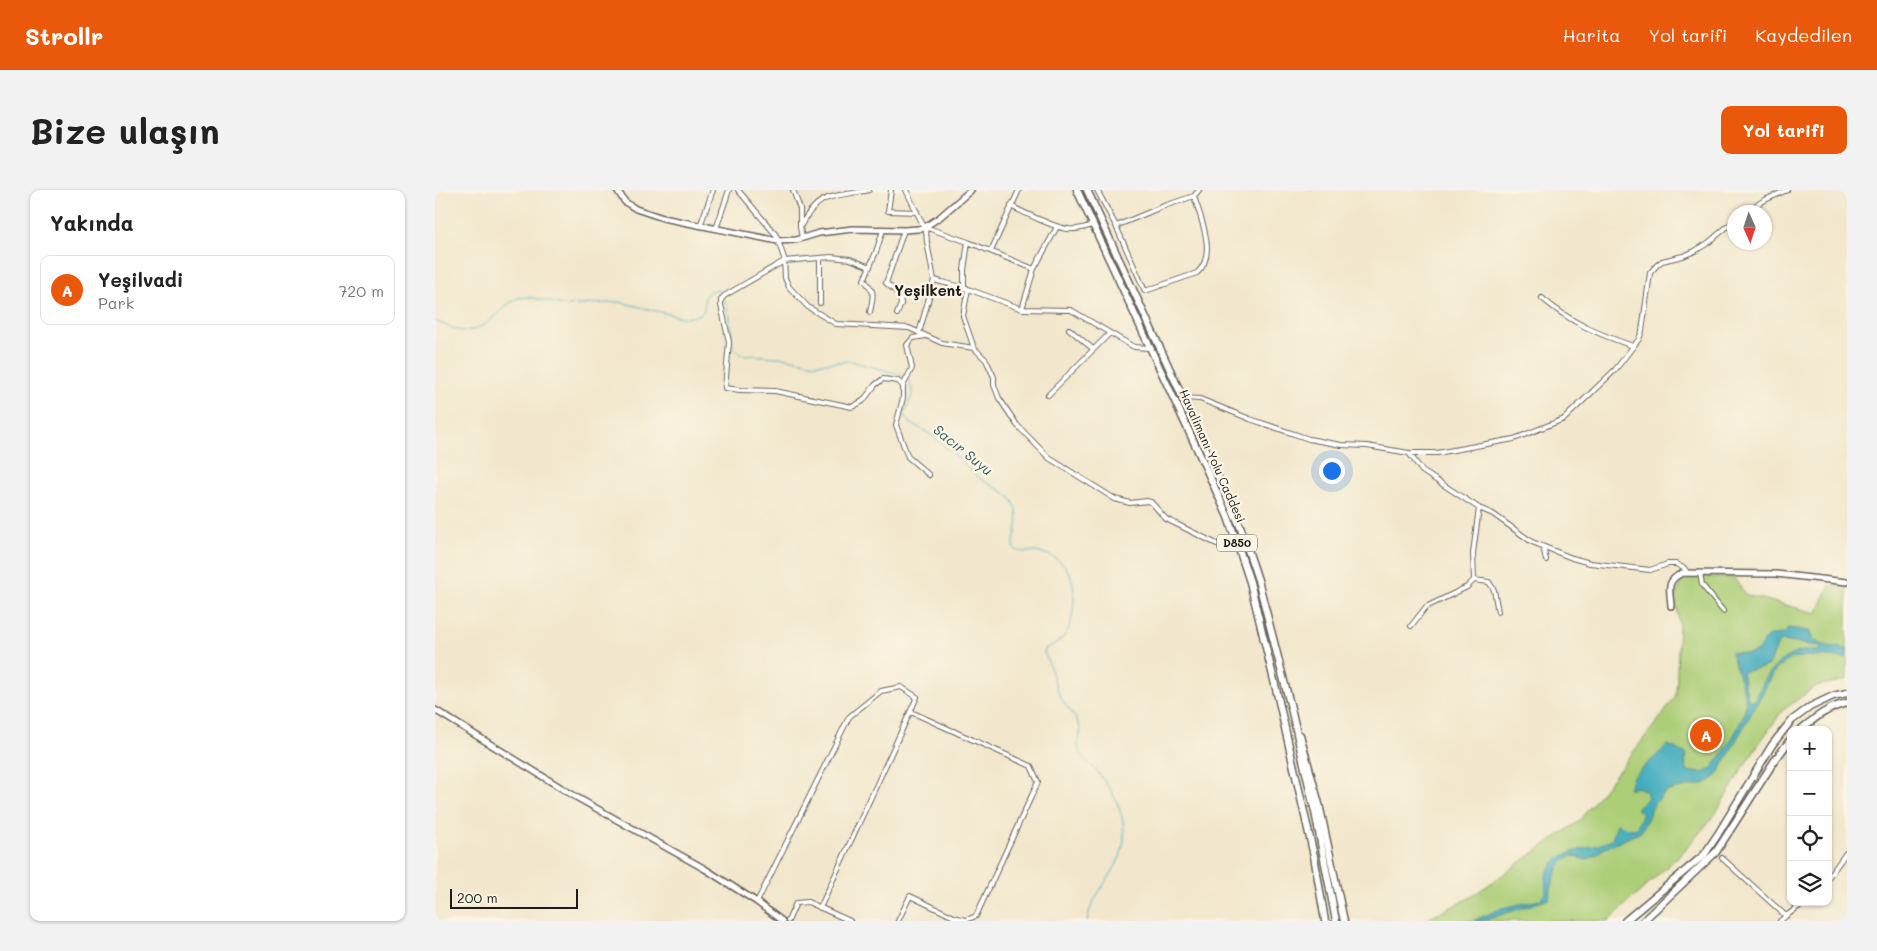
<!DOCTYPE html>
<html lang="tr">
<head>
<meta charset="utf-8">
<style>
	:root { --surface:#fff; --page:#f2f2f2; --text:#222; --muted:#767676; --line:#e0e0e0; --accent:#ea580c }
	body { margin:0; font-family:Mali,sans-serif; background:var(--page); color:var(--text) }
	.controls { position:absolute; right:15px; bottom:15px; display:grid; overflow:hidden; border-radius:10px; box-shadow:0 1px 4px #0004 }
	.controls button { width:45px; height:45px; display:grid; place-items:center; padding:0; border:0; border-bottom:1px solid var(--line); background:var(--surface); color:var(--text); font:25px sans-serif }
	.compass { position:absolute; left:1292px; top:15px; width:45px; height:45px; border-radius:50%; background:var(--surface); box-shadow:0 1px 4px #0004; rotate:177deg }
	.scale { position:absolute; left:15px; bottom:12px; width:128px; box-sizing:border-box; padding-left:5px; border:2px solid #1c1c1c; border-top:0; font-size:14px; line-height:18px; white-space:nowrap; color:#1c1c1c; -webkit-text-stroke:4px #fcf5e5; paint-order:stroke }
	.you { position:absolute; left:896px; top:280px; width:18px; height:18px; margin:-12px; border:4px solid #fff; border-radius:50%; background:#1a73e8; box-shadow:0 0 0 8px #1a73e833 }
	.badge { display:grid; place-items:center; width:32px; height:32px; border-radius:50%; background:var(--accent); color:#fff; font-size:16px; font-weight:700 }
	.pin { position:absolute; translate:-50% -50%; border:2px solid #fff; box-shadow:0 1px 5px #0006 }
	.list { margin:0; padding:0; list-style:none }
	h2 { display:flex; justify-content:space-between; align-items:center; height:65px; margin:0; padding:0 20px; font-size:21px }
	h2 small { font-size:16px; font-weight:400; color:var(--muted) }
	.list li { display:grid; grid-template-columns:32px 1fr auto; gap:15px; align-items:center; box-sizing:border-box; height:70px; margin:0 10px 10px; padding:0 10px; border:1px solid var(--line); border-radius:10px }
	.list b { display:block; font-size:19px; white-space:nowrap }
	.list p { margin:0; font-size:16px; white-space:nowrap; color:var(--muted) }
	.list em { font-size:16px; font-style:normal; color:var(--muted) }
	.icon { flex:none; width:28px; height:28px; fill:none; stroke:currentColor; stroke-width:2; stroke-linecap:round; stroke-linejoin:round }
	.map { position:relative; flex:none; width:1412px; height:731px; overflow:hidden; border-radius:10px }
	header { display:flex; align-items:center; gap:30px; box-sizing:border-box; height:70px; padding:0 25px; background:var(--accent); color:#fff }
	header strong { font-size:24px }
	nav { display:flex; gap:28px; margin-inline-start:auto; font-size:18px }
	.intro { display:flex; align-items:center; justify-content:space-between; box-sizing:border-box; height:120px; padding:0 30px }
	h1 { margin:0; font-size:35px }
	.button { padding:12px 22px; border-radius:10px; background:var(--accent); color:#fff; font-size:18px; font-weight:700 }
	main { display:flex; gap:30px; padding:0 30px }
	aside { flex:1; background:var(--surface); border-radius:10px; box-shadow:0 1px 4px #0004 }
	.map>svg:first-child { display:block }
	.green { fill:#acce77; stroke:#64754a }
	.water { fill:#3fabbe; stroke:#2e646d; fill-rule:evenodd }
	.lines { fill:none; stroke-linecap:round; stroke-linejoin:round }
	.stream { stroke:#3fabbe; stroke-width:1 }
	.minor-casing { stroke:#67635a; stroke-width:6 }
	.tertiary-casing { stroke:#67635a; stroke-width:8 }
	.primary-casing { stroke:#67635a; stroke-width:9 }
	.trunk-casing { stroke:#67635a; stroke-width:9 }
	.minor { stroke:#fff; stroke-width:4 }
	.tertiary { stroke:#fff; stroke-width:5 }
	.primary { stroke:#fff; stroke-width:6 }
	.trunk { stroke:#fff; stroke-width:6 }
	.labels { text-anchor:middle; stroke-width:5; stroke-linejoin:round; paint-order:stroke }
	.shield { fill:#fcf5e5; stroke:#5f5d58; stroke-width:1 }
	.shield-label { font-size:11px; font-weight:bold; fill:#1c1c1c }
	.street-label { font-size:12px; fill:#1c1c1c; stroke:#fcf5e5 }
	.water-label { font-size:14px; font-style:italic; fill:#2c5c65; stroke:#fcf5e5 }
	.quarter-label { font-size:15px; font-weight:bold; fill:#1c1c1c; stroke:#fcf5e5 }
</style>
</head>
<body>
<header>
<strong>Strollr</strong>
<nav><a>Harita</a><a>Yol tarifi</a><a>Kaydedilen</a></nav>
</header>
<div class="intro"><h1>Bize ulaşın</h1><a class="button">Yol tarifi</a></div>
<main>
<aside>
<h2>Yakında<small></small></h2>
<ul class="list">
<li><span class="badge">A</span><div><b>Yeşilvadi</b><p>Park</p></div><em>720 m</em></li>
</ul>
</aside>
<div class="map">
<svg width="1412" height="731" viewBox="0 0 1412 731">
	<rect width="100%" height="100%" fill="#fcf5e5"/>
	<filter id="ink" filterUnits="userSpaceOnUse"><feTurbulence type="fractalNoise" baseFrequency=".02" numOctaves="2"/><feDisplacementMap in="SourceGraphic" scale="10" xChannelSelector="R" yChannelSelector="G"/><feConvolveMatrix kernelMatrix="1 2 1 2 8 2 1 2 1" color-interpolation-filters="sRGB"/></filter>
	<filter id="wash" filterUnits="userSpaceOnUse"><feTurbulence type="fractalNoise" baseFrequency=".0096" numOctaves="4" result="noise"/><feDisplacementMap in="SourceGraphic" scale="20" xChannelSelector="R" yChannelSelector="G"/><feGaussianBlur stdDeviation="1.12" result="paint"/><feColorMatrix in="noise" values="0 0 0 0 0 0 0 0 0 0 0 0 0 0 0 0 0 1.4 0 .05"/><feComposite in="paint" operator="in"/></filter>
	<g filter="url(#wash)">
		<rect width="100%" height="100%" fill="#f2e7cc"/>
		<path class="green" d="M 1249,386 L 1299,388 L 1311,405 L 1382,423 L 1395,395 L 1412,396 L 1412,490 L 1381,496 L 1347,521 L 1314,568 L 1279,626 L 1248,662 L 1173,731 L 989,731 L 1036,707 L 1144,631 L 1229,523 L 1241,505 L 1244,434 L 1240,407 Z"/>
		<path class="water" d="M 1353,438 L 1375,441 C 1375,457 1400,456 1412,459 L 1412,468 L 1372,466 L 1356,469 L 1341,479 L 1281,587 L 1271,593 L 1232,601 L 1219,614 L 1206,642 L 1166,660 L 1163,664 L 1151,670 C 1147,669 1143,667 1139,666 C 1122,666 1117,697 1114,709 L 1047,731 L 1038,731 L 1067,718 L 1104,710 L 1111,703 C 1111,698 1110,692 1111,687 C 1118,657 1156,662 1177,649 L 1182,634 L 1196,639 L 1201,639 L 1208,623 L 1202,620 L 1202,617 L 1213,608 L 1211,601 L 1202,597 L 1194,600 L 1197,588 L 1233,555 L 1252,564 L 1250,571 L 1252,581 C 1259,582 1267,585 1274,580 C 1285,572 1311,528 1311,514 C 1311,504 1299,474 1296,462 L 1314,464 L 1323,461 L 1329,450 L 1335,445 L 1350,444 ZM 1347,451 L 1384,456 L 1386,460 L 1384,461 C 1378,461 1370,460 1364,462 C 1342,468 1328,489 1320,510 L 1315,511 L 1313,509 L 1307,482 L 1327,478 L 1335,474 L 1343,453 Z"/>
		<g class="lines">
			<path class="stream" d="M 289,109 L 295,127 L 297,155 L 300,159 L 305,164 L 353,168 L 380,174 L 416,171 L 470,186
				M 0,131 L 25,141 L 38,140 L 51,134 L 76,112 L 83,108 L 94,107 L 132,116 L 184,112 L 246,127 C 254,128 262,127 269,121 L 270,106 L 274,101 L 283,100 L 288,105
				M 473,189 C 481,202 475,212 469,223 C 471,234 480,235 488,240 C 510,253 526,273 546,289 C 556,296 570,301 577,310 C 590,327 576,352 579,358 C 583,364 595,361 601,362 C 640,367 643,400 636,432 C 632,446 625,453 611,458 L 609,463 C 617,477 618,492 625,506 C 630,517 642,526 645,538 C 647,546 641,552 644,560 C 646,567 654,572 658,577 C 678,600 693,625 688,656 C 683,685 656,702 652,731"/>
		</g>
	</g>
	<g filter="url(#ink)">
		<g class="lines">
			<defs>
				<path id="minor" d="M 303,0 L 341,45 L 349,68 L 350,88 L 354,97 L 373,117 L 401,134 L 474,138 L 507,153 L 539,158
					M 358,0 L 365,19 L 365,37 L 367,48
					M 456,0 L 453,21 L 482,22
					M 471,0 L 491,41 L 492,52 L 499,90 L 484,143
					M 662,0 L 681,36 L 710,101 L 762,83 C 783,65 765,27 759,6
					M 576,16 C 587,22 621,38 633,39 C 641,40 649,38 657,35
					M 1309,22 L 1330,10 L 1352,0
					M 265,36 L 278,0
					M 681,36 L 729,16 L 759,6 L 764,0
					M 365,37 C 385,0 398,8 434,0
					M 490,37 L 533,52 L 599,79
					M 281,39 L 294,0
					M 533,52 L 529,80 L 529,96 L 533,99 L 587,119 L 636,120 L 699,157 L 714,158
					M 556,61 L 584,0
					M 435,77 L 415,69 L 396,67 L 349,71 L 289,106 L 286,110 L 286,115 L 294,152 L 290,198 L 305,200 L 340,201 L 417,217 L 428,211 L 440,195 L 448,189 L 463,191 L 468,196 L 468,208 L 461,235 L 473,267 L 494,285
					M 499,90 L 533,99 L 528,126 L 539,158 L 551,170 L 559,187 L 559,195 L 564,208 L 582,235 L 614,268 L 680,309 L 695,313 L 712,311 L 716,312 L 731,329 L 786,356 L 805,360
					M 1107,108 C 1136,133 1163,144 1198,156
					M 385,113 L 385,68
					M 587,119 L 599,79 L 622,37
					M 435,122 C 438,106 441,102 429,90 L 441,62 L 448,40
					M 462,124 L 466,114 L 465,105 L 451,93 L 469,40
					M 634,139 L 658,159
					M 468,196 L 477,178 L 472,155 L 478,148 L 491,146
					M 613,205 L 675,143
					M 748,208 L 765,209 L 815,229 L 874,249 L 906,255 L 932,256 L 974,263 L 1002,263 L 1079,249 L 1129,229 L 1180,180 L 1204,149 L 1207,141 L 1215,83 L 1222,75 L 1227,71 L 1248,66 L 1260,61 L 1273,53 L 1300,30
					M 974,263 L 987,281 L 1044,318 L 1058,324 L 1097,352 L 1137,368 L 1155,373 L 1215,380 L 1233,374 L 1241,374 L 1250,379 L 1252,383
					M 1108,357 L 1111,370
					M 1265,383 L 1267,395 L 1288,421
					M 1039,390 L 1054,392 L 1059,400 L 1063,422
					M 976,436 L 991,417 L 1032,397 L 1039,390 L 1038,363 L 1044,318
					M 1287,668 L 1351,726 L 1345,731
					M 1393,688 L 1411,663 L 1412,664
					M 322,712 L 414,527 L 446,501 L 466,497 L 482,507 L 385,718
					M 1351,726 L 1370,712
					M 353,731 L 361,713 L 373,712 L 415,731
					M 463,731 L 475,706 L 519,727 L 531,730 L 541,726 L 603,592 L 596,576 L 476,522"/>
				<path id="tertiary" d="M 182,0 L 190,12 L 201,19 L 228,28 L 343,51 L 361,50 L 384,43 L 418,39 L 469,40 L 483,39 L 490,37 L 505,27 L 536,0
					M 1236,416 C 1235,399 1230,392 1247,383 L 1341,384 L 1412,392
					M 0,520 L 141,607 L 270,679 L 322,712 L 347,731"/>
				<path id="primary" d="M 1365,540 C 1380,528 1393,517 1412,513
					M 1190,731 L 1269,665 L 1283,644 L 1337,555 L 1356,531 L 1375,517 L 1398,506 L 1412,503
					M 1208,731 L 1281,662 L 1340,570 L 1356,549"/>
				<path id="trunk" d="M 642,0 L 764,263 L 793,327 L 806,365 L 815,392 L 842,503 L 879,666 L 890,731
					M 652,0 L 748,208 L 805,336 L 823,390 L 857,522 L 880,622 L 901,731
					M 865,545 L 884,614 L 909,731"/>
			</defs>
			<use href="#minor" class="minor-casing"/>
			<use href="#tertiary" class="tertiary-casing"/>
			<use href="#primary" class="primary-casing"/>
			<use href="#trunk" class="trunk-casing"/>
			<use href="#minor" class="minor"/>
			<use href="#tertiary" class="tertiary"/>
			<use href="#primary" class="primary"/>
			<use href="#trunk" class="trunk"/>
		</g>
	</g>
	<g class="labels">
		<rect class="shield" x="782" y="344.5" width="40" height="17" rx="4"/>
		<g class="shield-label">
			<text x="802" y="357">D850</text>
		</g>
		<g class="street-label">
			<text transform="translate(777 266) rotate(66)" y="4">Havalimanı Yolu Caddesi</text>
		</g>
		<g class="water-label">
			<text transform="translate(528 260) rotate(39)" y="5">Sacır Suyu</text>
		</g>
		<g class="quarter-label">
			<text x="493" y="106">Yeşilkent</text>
		</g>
	</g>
</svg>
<div class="controls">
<button>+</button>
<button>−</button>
<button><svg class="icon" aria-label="locate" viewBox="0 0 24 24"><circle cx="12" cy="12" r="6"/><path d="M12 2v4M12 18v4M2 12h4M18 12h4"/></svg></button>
<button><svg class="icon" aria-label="layers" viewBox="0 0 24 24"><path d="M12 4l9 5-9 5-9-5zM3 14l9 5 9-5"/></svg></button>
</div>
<svg class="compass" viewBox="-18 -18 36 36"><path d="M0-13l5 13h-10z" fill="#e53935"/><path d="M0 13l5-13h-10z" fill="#767676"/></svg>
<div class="scale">200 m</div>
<div class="you"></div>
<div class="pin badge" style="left:1271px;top:545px">A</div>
</div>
</main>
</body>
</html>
